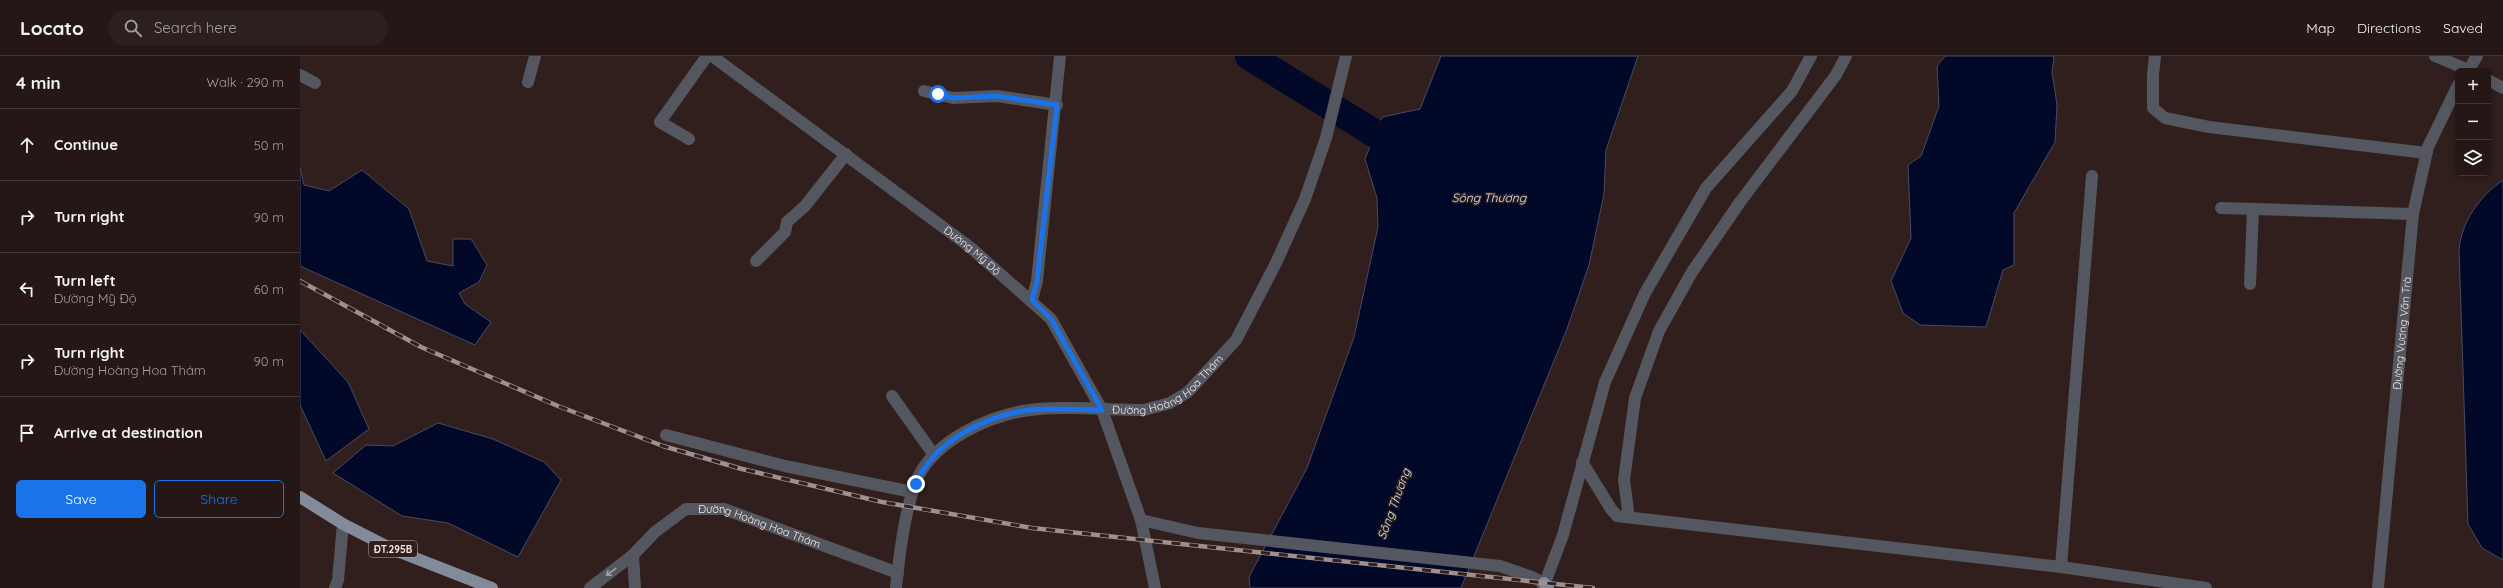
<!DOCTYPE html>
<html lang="en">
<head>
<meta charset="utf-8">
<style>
	:root { --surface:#241715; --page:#2c201e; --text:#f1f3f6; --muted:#a39fa0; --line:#413634; --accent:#1a73e8 }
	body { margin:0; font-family:Quicksand,sans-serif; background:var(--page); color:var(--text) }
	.controls { position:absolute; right:12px; top:12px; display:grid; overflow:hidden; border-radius:6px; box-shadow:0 2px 6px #0003 }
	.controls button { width:36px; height:36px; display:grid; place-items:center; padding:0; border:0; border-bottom:1px solid var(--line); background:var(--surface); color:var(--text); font:20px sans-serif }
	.stop { position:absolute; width:12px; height:12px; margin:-9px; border:3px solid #1a73e8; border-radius:50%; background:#fff }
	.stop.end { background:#1a73e8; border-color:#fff; box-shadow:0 1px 4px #0008 }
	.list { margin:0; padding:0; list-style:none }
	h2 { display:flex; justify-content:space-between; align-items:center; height:52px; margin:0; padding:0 16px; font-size:17px }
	h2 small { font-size:13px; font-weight:400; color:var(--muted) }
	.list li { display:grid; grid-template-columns:26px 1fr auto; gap:12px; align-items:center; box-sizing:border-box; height:72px; padding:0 16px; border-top:1px solid var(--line) }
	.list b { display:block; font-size:15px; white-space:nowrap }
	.list p { margin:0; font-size:13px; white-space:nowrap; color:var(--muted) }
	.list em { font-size:13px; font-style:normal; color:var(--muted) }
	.actions { display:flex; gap:8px; padding:12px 16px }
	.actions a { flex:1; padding:9px 0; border:1px solid var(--accent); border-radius:6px; text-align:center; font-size:14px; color:var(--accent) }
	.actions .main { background:var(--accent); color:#fff }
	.icon { flex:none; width:22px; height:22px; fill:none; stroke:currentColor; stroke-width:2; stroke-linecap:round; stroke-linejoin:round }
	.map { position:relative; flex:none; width:2203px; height:532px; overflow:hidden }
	header { display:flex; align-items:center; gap:24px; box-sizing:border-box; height:56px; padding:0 20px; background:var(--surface); border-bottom:1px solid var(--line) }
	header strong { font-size:19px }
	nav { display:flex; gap:22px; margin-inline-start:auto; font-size:14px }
	.search { width:280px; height:36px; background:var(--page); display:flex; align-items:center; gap:10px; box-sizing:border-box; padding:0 14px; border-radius:22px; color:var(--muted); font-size:15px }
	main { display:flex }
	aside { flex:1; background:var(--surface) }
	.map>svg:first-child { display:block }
	.water { fill:#010828; stroke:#4a4b61 }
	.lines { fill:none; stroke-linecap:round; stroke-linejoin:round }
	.river { stroke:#010828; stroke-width:28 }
	.minor { stroke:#54575f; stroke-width:12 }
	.major { stroke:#838a99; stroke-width:12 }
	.rail-casing { stroke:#9f908e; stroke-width:4.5 }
	.rail { stroke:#301f1c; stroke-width:3; stroke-dasharray:9; stroke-linecap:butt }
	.oneway { stroke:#a4a0a2 }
	.route { stroke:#1a73e8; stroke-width:5 }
	.labels { text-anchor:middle; stroke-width:3; stroke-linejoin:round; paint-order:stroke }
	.shield { fill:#301f1c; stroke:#baaca9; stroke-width:1 }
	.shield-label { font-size:10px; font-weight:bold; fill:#f5e8e6 }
	.street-label { font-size:11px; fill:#f5e8e6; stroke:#301f1c }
	.water-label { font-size:12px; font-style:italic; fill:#d4e1fc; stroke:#301f1c }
</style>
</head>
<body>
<header>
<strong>Locato</strong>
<div class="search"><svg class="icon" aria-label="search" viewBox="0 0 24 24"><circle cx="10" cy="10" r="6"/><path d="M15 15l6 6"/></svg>Search here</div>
<nav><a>Map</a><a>Directions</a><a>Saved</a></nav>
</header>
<main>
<aside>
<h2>4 min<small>Walk · 290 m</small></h2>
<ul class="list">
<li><svg class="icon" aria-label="ahead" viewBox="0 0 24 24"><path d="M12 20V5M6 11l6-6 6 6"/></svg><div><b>Continue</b></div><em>50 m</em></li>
<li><svg class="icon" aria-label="right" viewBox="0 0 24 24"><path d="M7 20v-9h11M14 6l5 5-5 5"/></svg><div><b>Turn right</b></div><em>90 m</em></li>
<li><svg class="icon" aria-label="left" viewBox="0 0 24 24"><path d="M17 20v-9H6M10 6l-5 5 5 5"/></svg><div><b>Turn left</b><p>Đường Mỹ Độ</p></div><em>60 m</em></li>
<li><svg class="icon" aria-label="right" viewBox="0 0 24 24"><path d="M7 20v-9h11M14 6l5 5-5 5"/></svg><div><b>Turn right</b><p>Đường Hoàng Hoa Thám</p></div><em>90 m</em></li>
<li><svg class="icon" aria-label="arrive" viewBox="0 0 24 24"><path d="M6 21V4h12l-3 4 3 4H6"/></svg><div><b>Arrive at destination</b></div></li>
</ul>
<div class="actions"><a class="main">Save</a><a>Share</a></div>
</aside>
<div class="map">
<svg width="2203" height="532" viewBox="0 0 2203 532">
	<rect width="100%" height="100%" fill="#301f1c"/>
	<path class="water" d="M 1141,0 L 1338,0 L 1306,94 L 1304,138 L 1289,209 L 1267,273 L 1161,532 L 950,532 L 949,521 L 1007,412 L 1054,281 L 1078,171 L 1077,142 L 1065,103 L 1082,61 L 1120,53 Z
		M 1645,0 L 1754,0 L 1752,16 L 1757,49 L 1755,86 L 1714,157 L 1714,209 L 1703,214 L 1686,271 L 1620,269 L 1603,257 L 1591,225 L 1611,182 L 1608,109 L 1621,100 L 1639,50 L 1637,10 Z
		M 0,112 L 4,129 L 29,135 L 62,114 L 109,153 L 127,205 L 153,210 L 153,183 L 171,183 L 187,209 L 179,226 L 159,237 L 165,248 L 191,266 L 175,289 L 0,210 Z
		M 2203,124 L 2203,504 L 2182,492 L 2168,468 L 2159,193 C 2162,165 2179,141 2203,124 Z
		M 0,274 L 48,326 L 69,373 L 26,405 L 0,349 Z
		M 138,367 L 193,383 L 244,406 L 261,424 L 218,501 L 148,467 L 102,460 L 33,417 L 66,389 L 93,390 Z"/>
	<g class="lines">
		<path class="river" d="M 949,0 L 1108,98"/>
		<g class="minor">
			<path id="s1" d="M 412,0 L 670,191 L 751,263 L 802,354 L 841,464 L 855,532"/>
			<path d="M 1855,0 L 1853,19 L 1853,52 L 1865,62 L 1909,71 L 2126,97"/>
			<path d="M 2135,0 L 2171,15"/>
			<path d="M 2168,15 L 2177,0"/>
			<path d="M 0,19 L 15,27"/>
			<path d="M 2188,24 L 2203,32"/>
			<path d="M 228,26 L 235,0"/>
			<path d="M 624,35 L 653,42 L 697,40 L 757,49"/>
			<path d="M 389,83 L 360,66 L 407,0"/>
			<path d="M 1921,152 L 2113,158"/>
			<path d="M 456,205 L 485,176 L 487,166 L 505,150 L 546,98"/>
			<path d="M 1950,228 L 1953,153"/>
			<path d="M 732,244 L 737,225 L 760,0"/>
			<path d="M 592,340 L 634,399"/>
			<path d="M 366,379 L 485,410 L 612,436"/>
			<path d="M 1282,406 L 1311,453 L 1317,460 L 1325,461 L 1328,454 L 1324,424 L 1335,342 L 1359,275 L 1392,216 L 1440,146 L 1536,19 L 1546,0"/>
			<path d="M 1325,461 L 1761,511 L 1906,532"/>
			<path d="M 841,464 L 898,477 L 1200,510 L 1232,521 L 1244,527"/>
			<path d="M 333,499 L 335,532"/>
			<path d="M 1761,511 L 1792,120"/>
			<path d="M 35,532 L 38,524 L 43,468"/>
			<path id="s2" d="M 290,532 L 333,499 L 355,476 L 386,453 L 424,453 L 598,517"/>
			<path id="s3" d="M 596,532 C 599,501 606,446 619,419 C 638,384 685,362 723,355 C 761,349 805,354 844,354 L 870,347 L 888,336 L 936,284 L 976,207 L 1005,143 L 1026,82 L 1046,0"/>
			<path d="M 1243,532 L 1263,479 L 1305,326 L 1345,237 L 1406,132 L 1492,35 L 1511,0"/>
			<path id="s4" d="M 2078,532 L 2113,158 L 2128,91 L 2158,29"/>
		</g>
		<path class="major" d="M 0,441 L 43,468 L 92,493 L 192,532
			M 1244,527 L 1248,532"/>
		<defs>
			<path id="rail" d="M 0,225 L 121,291 L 258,350 L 363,390 L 442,413 L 582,446 L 732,472 L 1293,532"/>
		</defs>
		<use href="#rail" class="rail-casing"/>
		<use href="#rail" class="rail"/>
	</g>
	<defs><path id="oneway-shaft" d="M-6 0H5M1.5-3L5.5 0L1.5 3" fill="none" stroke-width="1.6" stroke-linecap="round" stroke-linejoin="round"/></defs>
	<use class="oneway" href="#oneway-shaft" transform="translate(311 516) rotate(143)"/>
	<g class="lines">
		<path class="route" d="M 616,428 C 633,387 681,362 723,355 C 748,351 776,354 802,354 L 751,263 L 732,244 L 737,225 L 757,49 L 697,40 L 653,42 L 638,38"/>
	</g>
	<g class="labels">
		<rect class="shield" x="69" y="485" width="48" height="16" rx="3"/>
		<g class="shield-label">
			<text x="93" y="497">ĐT.295B</text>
		</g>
		<g class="street-label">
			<text dy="4" stroke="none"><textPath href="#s1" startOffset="325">Đường Mỹ Độ</textPath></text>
			<text dy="4" stroke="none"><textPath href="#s4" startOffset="256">Đường Vương Văn Trà</textPath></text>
			<text dy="4" stroke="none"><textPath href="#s3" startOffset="395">Đường Hoàng Hoa Thám</textPath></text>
			<text dy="4" stroke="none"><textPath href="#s2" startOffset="201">Đường Hoàng Hoa Thám</textPath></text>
		</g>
		<g class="water-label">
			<text x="1189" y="146">Sông Thương</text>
			<text transform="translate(1094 448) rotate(-70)" y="4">Sông Thương</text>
		</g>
	</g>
</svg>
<div class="controls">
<button>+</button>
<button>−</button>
<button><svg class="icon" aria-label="layers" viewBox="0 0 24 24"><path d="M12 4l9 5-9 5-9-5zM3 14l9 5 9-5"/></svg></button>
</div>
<div class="stop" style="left:638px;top:38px"></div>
<div class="stop end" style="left:616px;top:428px"></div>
</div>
</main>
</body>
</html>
